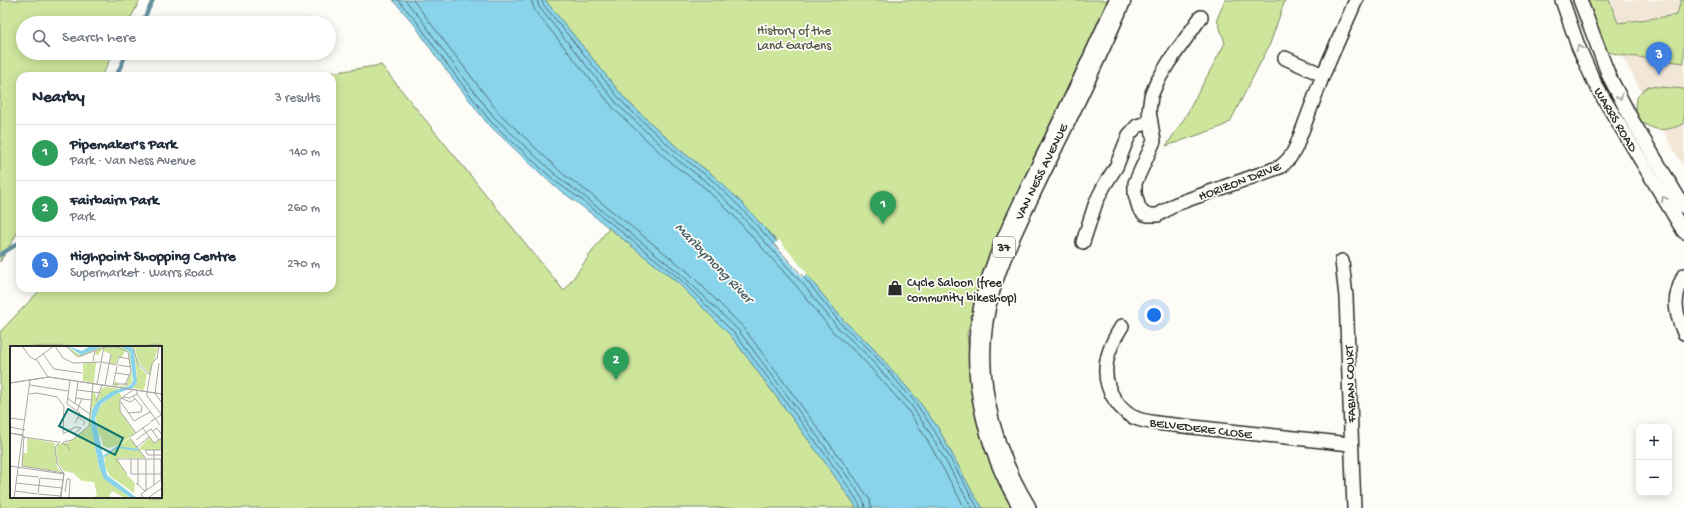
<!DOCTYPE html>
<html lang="en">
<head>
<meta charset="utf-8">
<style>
	:root { --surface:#fff; --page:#f2f2f3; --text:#1f2937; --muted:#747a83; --line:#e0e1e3; --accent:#2b2b2b }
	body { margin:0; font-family:"Gochi Hand",sans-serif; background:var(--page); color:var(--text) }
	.controls { position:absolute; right:12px; bottom:12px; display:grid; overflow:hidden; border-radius:8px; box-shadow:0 2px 10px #0003 }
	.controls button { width:36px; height:36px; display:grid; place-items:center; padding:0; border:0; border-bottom:1px solid var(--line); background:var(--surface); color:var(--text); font:20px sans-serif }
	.you { position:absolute; left:1154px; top:315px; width:14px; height:14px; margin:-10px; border:3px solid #fff; border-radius:50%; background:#1a73e8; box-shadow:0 0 0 6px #1a73e833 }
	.badge { display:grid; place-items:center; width:26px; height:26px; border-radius:50%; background:var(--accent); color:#fff; font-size:13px; font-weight:700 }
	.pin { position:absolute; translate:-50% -33px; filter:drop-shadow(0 1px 2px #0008) }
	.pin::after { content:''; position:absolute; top:21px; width:14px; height:12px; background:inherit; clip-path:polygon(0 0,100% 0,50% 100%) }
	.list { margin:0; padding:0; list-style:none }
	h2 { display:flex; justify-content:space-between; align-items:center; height:52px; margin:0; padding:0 16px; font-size:17px }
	h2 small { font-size:13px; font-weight:400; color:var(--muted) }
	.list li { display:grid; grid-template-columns:26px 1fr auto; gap:12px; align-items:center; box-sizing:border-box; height:56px; padding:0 16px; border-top:1px solid var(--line) }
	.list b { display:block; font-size:15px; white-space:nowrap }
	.list p { margin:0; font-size:13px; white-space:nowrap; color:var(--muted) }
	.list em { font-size:13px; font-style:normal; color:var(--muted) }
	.icon { flex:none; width:22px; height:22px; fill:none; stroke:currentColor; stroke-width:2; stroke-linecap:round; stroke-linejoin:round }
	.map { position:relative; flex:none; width:1684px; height:508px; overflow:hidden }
	.search { position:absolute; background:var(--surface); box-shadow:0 2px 10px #0003; left:16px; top:16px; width:320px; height:44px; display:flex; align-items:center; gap:10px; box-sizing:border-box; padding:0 14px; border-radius:22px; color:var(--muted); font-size:15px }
	.panel { position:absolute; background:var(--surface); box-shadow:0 2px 10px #0003; left:16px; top:72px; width:320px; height:220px; border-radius:12px }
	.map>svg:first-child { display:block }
	.built { fill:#f2e6d7 }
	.green { fill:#cde69c; stroke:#7c8864; fill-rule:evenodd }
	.water { fill:#89d4ea; stroke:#63909e }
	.pier { fill:#fdfcf7 }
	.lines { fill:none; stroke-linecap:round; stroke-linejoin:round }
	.shore { stroke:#516f77; stroke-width:1 }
	.stream { stroke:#63909e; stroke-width:4 }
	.street-casing { stroke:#2b2b2b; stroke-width:16 }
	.primary-casing { stroke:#2b2b2b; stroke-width:24 }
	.street { stroke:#fdfcf7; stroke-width:13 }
	.primary { stroke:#fdfcf7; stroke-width:21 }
	.oneway { stroke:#9e9e9b }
	.labels { text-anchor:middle; stroke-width:3.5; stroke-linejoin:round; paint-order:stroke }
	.shield { fill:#fdfcf7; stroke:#6a6a68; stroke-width:1 }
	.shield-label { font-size:12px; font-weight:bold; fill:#2b2b2b }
	.park-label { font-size:13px; fill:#545a47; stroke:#fdfcf7 }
	.street-label { font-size:13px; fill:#2b2b2b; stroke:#fdfcf7 }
	.poi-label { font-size:13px; fill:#2b2b2b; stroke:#fdfcf7; text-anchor:start }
	.water-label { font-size:14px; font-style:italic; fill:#475e64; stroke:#fdfcf7 }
	.inset-river { fill:none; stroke:#89d4ea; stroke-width:2 }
	.inset-road { fill:none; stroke:#a9a8a5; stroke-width:1 }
	.view { fill:#0f766e; fill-opacity:0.15; stroke:#0f766e; stroke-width:2 }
	.inset-edge { fill:none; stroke:#2b2b2b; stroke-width:2 }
</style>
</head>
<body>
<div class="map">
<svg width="1684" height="508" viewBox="0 0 1684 508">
	<rect width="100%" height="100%" fill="#fdfcf7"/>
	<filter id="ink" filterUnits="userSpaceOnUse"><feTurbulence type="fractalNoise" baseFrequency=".025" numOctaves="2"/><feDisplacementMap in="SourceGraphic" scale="8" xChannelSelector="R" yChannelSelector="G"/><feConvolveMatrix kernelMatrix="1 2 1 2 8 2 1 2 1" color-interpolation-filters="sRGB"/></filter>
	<g filter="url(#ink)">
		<path class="built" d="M 1600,0 L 1684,0 L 1684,168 L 1615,43 Z"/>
		<path class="green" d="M 0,0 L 140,0 L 128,23 L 23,23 L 23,53 L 113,53 L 102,76 L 20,76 L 20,228 L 0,262 Z
			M 545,0 L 1109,0 L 1065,100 L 991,251 L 967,334 L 974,399 L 1015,508 L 983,508 L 974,495 L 938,428 L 918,400 L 870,345 L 844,321 L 810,279 L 779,243 L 714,176 L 681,151 L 626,100 Z
			M 1225,0 L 1285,0 L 1270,44 L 1230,122 L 1221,127 L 1166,146 L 1184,119 L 1225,43 L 1217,19 Z
			M 1585,0 L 1609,0 L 1618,23 L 1677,15 L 1681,0 L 1684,0 L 1684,63 L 1621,55 L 1608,52 L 1603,47 Z
			M 381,65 L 564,291 L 609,228 L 677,282 L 732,337 L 824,461 L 857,508 L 0,508 L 0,332 L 42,288 L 332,288 L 332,76 L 312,76 ZM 11,347 L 161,347 L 161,497 L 11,497 Z
			M 1648,86 L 1684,89 L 1684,124 C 1663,132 1655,132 1637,119 C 1634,101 1634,98 1648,86 Z"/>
		<path class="water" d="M 393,0 L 545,0 L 626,100 L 681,151 L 714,176 L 744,205 L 810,279 L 844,321 L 870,345 L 918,400 L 938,428 L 974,495 L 983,508 L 857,508 L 824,461 L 732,337 L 677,282 L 579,204 L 554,186 L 487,123 L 437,58 L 414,24 Z"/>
		<path class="pier" d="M 779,240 L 807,273 L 802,278 L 773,245 Z"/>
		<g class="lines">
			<path class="shore" d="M 398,0 L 417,22 L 440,55 L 490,121 L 556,182 L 582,200 L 680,279 L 735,334 L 828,458 L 849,488 L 860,505 L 860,508
				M 405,0 L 421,19 L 444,52 L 494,117 L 559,178 L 585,197 L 683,276 L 739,331 L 853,484 L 864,502 L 865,508
				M 413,0 L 499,113 L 563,174 L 588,192 L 687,271 L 743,327 L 857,481 L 870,500 L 871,508
				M 531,0 L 535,11 L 615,110 L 671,163 L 704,187 L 733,215 L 798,288 L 833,332 L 860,356 L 907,409 L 925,436 L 965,508
				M 537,0 L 539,7 L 619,106 L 675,158 L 708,183 L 737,211 L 803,284 L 837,327 L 864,352 L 911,405 L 930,433 L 972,508
				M 542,0 L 543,4 L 623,103 L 678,154 L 711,179 L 741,208 L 807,281 L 841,324 L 868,348 L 915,402 L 934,430 L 978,508"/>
			<path class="stream" d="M 142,23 L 153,0
				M 116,76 L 127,53
				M 0,255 L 20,242"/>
			<defs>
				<path id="street" d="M 1562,0 L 1578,46 L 1595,84 L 1684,232
					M 1580,0 L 1609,76 L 1632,120 L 1684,207
					M 1201,17 L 1169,62 L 1157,82 L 1151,96 L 1149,111 L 1154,141 L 1135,183 L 1135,194 L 1139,208 L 1144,214 L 1148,215 L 1158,215 L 1176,204 L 1280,167 C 1288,161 1292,156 1296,147 L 1323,75 L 1356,0
					M 1285,58 L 1323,75
					M 1083,242 L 1096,202 L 1104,186 L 1116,167 L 1129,135 L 1137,126 L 1150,122
					M 1342,261 L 1346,297 L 1354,508
					M 1684,275 C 1673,298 1674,310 1684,333
					M 1122,326 C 1107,349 1098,375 1115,400 C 1121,409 1128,416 1138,419 C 1147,422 1157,423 1165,424 L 1350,444"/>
				<path id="primary" d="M 1025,508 C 986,444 967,363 989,290 C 1001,249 1021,211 1039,173 C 1067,116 1095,59 1120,0"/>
			</defs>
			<use href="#street" class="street-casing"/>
			<use href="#primary" class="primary-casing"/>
			<use href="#street" class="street"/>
			<use href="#primary" class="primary"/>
		</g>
		<defs><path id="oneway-chevron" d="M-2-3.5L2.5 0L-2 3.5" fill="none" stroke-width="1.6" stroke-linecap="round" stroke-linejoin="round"/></defs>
		<g class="oneway">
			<use href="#oneway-chevron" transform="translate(1579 48) rotate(-113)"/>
			<use href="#oneway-chevron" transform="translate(1620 97) rotate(61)"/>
			<use href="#oneway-chevron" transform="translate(1664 199) rotate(-121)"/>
		</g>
	</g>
	<defs>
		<symbol id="shop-bare" viewBox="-9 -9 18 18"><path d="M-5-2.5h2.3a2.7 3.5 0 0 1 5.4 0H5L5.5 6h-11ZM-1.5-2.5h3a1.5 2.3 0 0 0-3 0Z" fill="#2b2b2b" stroke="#fdfcf7" stroke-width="2.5" paint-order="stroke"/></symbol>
	</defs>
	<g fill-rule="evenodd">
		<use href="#shop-bare" x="884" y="277" width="22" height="22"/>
	</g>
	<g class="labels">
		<rect class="shield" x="993" y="237" width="22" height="20" rx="3"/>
		<g class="shield-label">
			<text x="1004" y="251">37</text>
		</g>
		<g class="park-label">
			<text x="794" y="34">History of the<tspan x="794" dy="15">Land Gardens</tspan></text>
		</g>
		<g class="street-label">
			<text transform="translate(1617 119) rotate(59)" y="5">WARRS ROAD</text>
			<text transform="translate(1040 171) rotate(-64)" y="5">VAN NESS AVENUE</text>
			<text transform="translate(1239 180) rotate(-21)" y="5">HORIZON DRIVE</text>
			<text transform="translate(1349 384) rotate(-92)" y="5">FABIAN COURT</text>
			<text transform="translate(1201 427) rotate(7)" y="5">BELVEDERE CLOSE</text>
		</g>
		<g class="poi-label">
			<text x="907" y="286">Cycle Saloon (free<tspan x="907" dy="15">community bikeshop)</tspan></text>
		</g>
		<g class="water-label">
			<text transform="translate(715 262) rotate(46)" y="5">Maribyrnong River</text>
		</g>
	</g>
	<g transform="translate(10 346)">
		<rect width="152" height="152" fill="#fdfcf7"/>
		<path d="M 56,0 L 70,9 L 84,3 L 93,0 L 110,0 L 116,3 L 119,5 L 121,10 L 122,38 L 113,41 L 104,40 L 105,36 L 108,36 L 109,40 L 116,39 L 121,26 L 119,7 L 116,4 L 112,11 L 108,11 L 106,18 L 100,17 L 101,8 L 94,5 L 94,1 L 99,0 L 89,2 L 93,2 L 88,9 L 85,9 L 86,3 L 71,11 L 65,9 ZM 120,0 L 122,0 L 124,3 L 130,22 L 137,28 L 134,44 L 122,42 L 127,31 L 124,5 ZM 124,0 L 148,2 L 140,28 L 129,17 ZM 82,16 L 86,16 L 84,37 L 73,35 L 73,18 ZM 96,41 L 110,43 L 98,48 L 82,63 L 81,79 L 89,122 L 96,134 L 121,152 L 115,152 L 102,145 L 99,150 L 103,152 L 83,152 L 87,149 L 84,136 L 72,135 L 63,127 L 54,125 L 48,117 L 46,104 L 48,98 L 59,96 L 79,81 L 82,46 L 85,47 L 87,54 L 92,42 ZM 109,46 L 112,51 L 110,53 L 110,65 L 125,87 L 111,98 L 99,102 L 93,100 L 91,90 L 89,91 L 85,67 L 93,57 ZM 140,91 L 144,97 L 152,92 L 152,104 L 130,104 L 129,102 ZM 17,92 L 45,97 L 47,121 L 52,126 L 12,120 L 13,107 L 17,107 ZM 120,92 L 135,112 L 107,112 L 116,128 L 125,137 L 124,147 L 100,130 L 94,119 L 95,110 Z" fill="#cde69c"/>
		<path d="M 58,0 L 72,5 L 80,0 L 93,0 L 71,9 ZM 110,0 L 120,0 L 124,5 L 127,36 L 123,42 L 108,47 L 91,58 L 85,72 L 97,129 L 127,152 L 121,152 L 94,133 L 89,121 L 81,80 L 82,64 L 87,56 L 101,46 L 121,39 L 123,35 L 120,6 Z" fill="#89d4ea"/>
		<path class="inset-river" d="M 93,111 L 107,101 L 128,104"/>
		<path class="inset-road" d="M 12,0 L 20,11 L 26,14M 45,0 L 53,12 L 63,17 L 91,16M 56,0 L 68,11 L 95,1 L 107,1 L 118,6 L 121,25 L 115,39M 123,1 L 128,18 L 140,29M 33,8 L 44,23 L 72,27M 147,13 L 149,0M 83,15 L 85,3M 91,16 L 107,19M 91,16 L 94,1M 107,18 L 109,11 L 119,13M 108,19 L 121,21M 106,27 L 119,29M 38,31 L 26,13 L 44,0M 60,34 L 57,58 L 70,67 L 65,77M 0,37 L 39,31 L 152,48M 0,37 L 39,31 L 152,48M 87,38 L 91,17M 104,38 L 118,38M 20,39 L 58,45M 95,39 L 101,8M 103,40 L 107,20M 67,44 L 91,47M 123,44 L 110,53 L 110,65 L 126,87M 127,44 L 127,48 L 150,79M 137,46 L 137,50 L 151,68M 137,46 L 142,17 L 147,12M 145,47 L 149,17M 145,47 L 152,57M 19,48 L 27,47 L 47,51 L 54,60 L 53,87M 113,51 L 119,52 L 127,48M 57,52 L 80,68M 66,52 L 81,54M 111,52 L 120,56 L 125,53M 86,55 L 92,39M 111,56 L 124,75 L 140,66M 65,57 L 68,36M 67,65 L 72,52M 118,67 L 131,66 L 132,61 L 123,50M 68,71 L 75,76 L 73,79M 0,72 L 15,74M 140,76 L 151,69M 0,81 L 15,84M 133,82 L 144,97 L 152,92M 143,85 L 147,82 L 152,89M 0,87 L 13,89M 0,87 L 14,90 L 12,120 L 54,127 L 51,152M 53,88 L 65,81 L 71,82 L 65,87M 13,91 L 48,96M 120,91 L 140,77M 120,92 L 136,113M 126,94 L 141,83 L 149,94M 50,95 L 45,102 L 47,117 L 54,128 L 50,152M 53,96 L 62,94 L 79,80 L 83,37M 51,97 L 57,99 L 60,104M 127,101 L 139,91M 135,104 L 138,109 L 152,109M 135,104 L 152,104M 144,104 L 144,139M 121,113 L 121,128 L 152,128M 137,113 L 152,113M 151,113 L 151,133M 0,120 L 54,128M 117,128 L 106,113 L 136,113M 7,129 L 29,131M 30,132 L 53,134M 6,137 L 52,142M 126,137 L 135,145M 128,139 L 128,113M 5,145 L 27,148M 136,145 L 136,113M 55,146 L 57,133 L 60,133 L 59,152M 28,147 L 30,132M 28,148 L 51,150M 4,152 L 20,34M 133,152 L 131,148 L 152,133M 138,152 L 152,142"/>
		<path class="view" d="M 58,63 L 113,92 L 105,109 L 49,80 Z"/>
		<rect width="152" height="152" class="inset-edge"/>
	</g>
</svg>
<div class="controls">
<button>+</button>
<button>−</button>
</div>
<div class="you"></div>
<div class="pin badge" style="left:883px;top:224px;background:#2e9e5b">1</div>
<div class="pin badge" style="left:616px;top:380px;background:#2e9e5b">2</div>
<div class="pin badge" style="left:1659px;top:75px;background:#3f7fe0">3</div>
<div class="search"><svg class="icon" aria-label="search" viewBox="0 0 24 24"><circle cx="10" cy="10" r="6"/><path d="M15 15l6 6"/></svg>Search here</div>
<section class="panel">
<h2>Nearby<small>3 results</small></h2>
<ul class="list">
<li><span class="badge" style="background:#2e9e5b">1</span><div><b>Pipemaker's Park</b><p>Park · Van Ness Avenue</p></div><em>140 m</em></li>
<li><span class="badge" style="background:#2e9e5b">2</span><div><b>Fairbairn Park</b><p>Park</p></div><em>260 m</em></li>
<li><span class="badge" style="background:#3f7fe0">3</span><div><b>Highpoint Shopping Centre</b><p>Supermarket · Warrs Road</p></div><em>270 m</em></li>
</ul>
</section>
</div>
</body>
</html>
